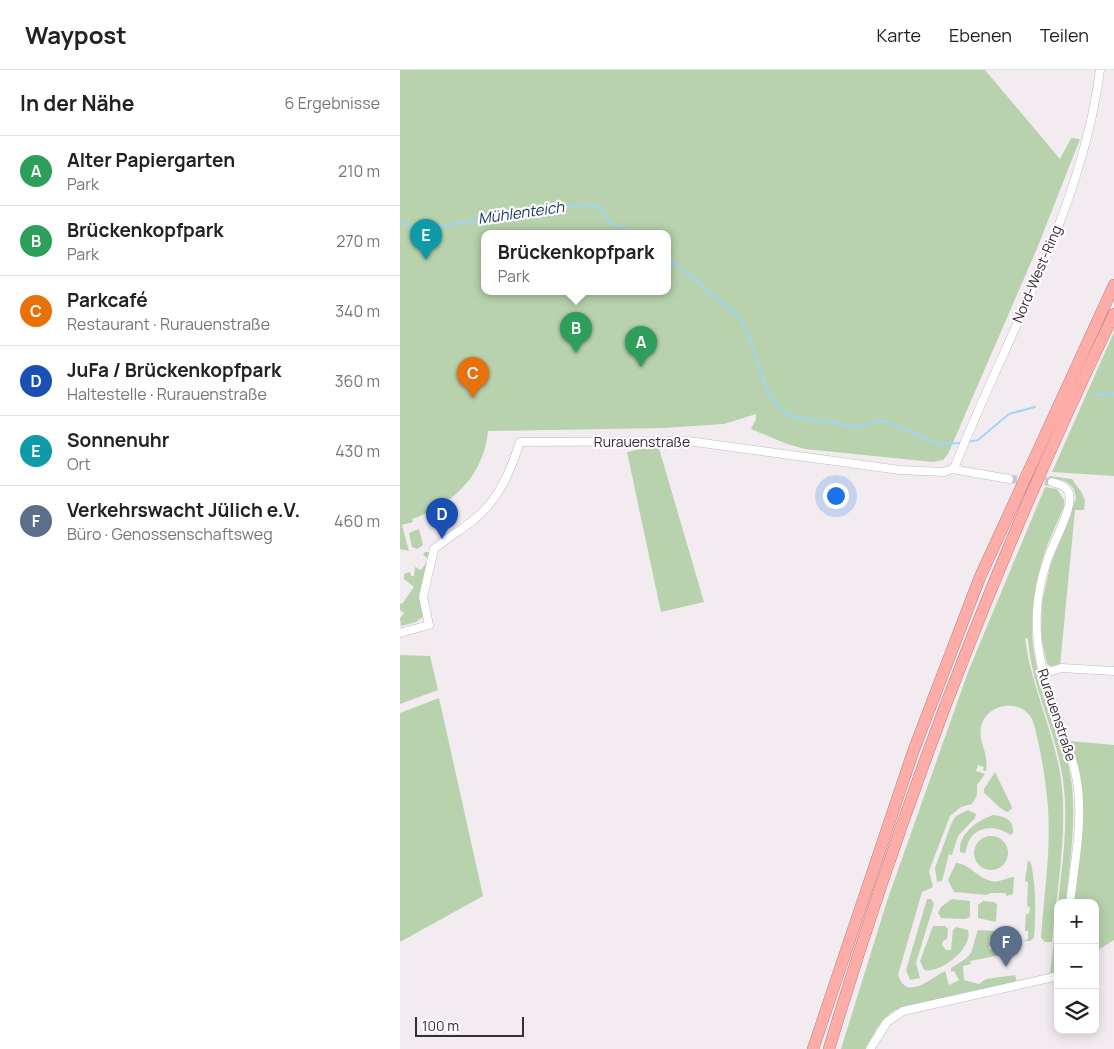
<!DOCTYPE html>
<html lang="de">
<head>
<meta charset="utf-8">
<style>
	:root { --surface:#fff; --page:#f2f2f2; --text:#222; --muted:#767676; --line:#e0e0e0; --accent:#3e780e }
	body { margin:0; font-family:Manrope,sans-serif; background:var(--page); color:var(--text) }
	.controls { position:absolute; right:15px; bottom:15px; display:grid; overflow:hidden; border-radius:10px; box-shadow:0 2px 12px #0003 }
	.controls button { width:45px; height:45px; display:grid; place-items:center; padding:0; border:0; border-bottom:1px solid var(--line); background:var(--surface); color:var(--text); font:25px sans-serif }
	.scale { position:absolute; left:15px; bottom:12px; width:109px; box-sizing:border-box; padding-left:5px; border:2px solid #323032; border-top:0; font-size:14px; line-height:18px; white-space:nowrap; color:#323032; -webkit-text-stroke:4px #fffafe; paint-order:stroke }
	.you { position:absolute; left:435px; top:425px; width:18px; height:18px; margin:-12px; border:4px solid #fff; border-radius:50%; background:#1a73e8; box-shadow:0 0 0 8px #1a73e833 }
	.badge { display:grid; place-items:center; width:32px; height:32px; border-radius:50%; background:var(--accent); color:#fff; font-size:16px; font-weight:700 }
	.pin { position:absolute; translate:-50% -41px; filter:drop-shadow(0 1px 2px #0008) }
	.pin::after { content:''; position:absolute; top:26px; width:18px; height:15px; background:inherit; clip-path:polygon(0 0,100% 0,50% 100%) }
	.popup { position:absolute; left:81px; top:160px; width:190px; height:65px; box-sizing:border-box; display:grid; place-content:center; border-radius:10px; background:var(--surface); filter:drop-shadow(0 1px 4px #0005); font-size:16px; white-space:nowrap; color:var(--muted) }
	.popup b { font-size:19px; color:var(--text) }
	.popup::after { content:''; position:absolute; left:50%; top:100%; margin-left:-10px; border:10px solid transparent; border-top-color:var(--surface) }
	.list { margin:0; padding:0; list-style:none }
	h2 { display:flex; justify-content:space-between; align-items:center; height:65px; margin:0; padding:0 20px; font-size:21px }
	h2 small { font-size:16px; font-weight:400; color:var(--muted) }
	.list li { display:grid; grid-template-columns:32px 1fr auto; gap:15px; align-items:center; box-sizing:border-box; height:70px; padding:0 20px; border-top:1px solid var(--line) }
	.list b { display:block; font-size:19px; white-space:nowrap }
	.list p { margin:0; font-size:16px; white-space:nowrap; color:var(--muted) }
	.list em { font-size:16px; font-style:normal; color:var(--muted) }
	.icon { flex:none; width:28px; height:28px; fill:none; stroke:currentColor; stroke-width:2; stroke-linecap:round; stroke-linejoin:round }
	.map { position:relative; flex:none; width:714px; height:979px; overflow:hidden }
	header { display:flex; align-items:center; gap:30px; box-sizing:border-box; height:70px; padding:0 25px; background:var(--surface); border-bottom:1px solid var(--line) }
	header strong { font-size:24px }
	nav { display:flex; gap:28px; margin-inline-start:auto; font-size:18px }
	main { display:flex }
	aside { flex:1; background:var(--surface) }
	.map>svg:first-child { display:block }
	.green { fill:#b7d2ac; fill-rule:evenodd }
	.lines { fill:none; stroke-linecap:round; stroke-linejoin:round }
	.stream { stroke:#9fd5fc; stroke-width:2 }
	.minor-tunnel { stroke:#ccc6cb; stroke-width:8; stroke-dasharray:8 4; stroke-linecap:butt }
	.minor-casing { stroke:#c0bac0; stroke-width:9 }
	.highway-casing { stroke:#b7817f; stroke-width:12 }
	.minor { stroke:#fff; stroke-width:8 }
	.highway { stroke:#feaca8; stroke-width:11 }
	.labels { text-anchor:middle; stroke-width:4.5; stroke-linejoin:round; paint-order:stroke }
	.street-label { font-size:14px; fill:#323032; stroke:#fffafe }
	.water-label { font-size:15px; font-style:italic; fill:#0f3953; stroke:#fffafe }
</style>
</head>
<body>
<header>
<strong>Waypost</strong>
<nav><a>Karte</a><a>Ebenen</a><a>Teilen</a></nav>
</header>
<main>
<aside>
<h2>In der Nähe<small>6 Ergebnisse</small></h2>
<ul class="list">
<li><span class="badge" style="background:#2e9e5b">A</span><div><b>Alter Papiergarten</b><p>Park</p></div><em>210 m</em></li>
<li><span class="badge" style="background:#2e9e5b">B</span><div><b>Brückenkopfpark</b><p>Park</p></div><em>270 m</em></li>
<li><span class="badge" style="background:#e8710a">C</span><div><b>Parkcafé</b><p>Restaurant · Rurauenstraße</p></div><em>340 m</em></li>
<li><span class="badge" style="background:#1a4fb4">D</span><div><b>JuFa / Brückenkopfpark</b><p>Haltestelle · Rurauenstraße</p></div><em>360 m</em></li>
<li><span class="badge" style="background:#0f9aa8">E</span><div><b>Sonnenuhr</b><p>Ort</p></div><em>430 m</em></li>
<li><span class="badge" style="background:#5c6f8a">F</span><div><b>Verkehrswacht Jülich e.V.</b><p>Büro · Genossenschaftsweg</p></div><em>460 m</em></li>
</ul>
</aside>
<div class="map">
<svg width="714" height="979" viewBox="0 0 714 979">
	<rect width="100%" height="100%" fill="#f2ecf1"/>
	<path class="green" d="M 0,0 L 585,0 L 660,89 L 671,68 L 680,69 L 638,176 L 548,384 L 543,390 L 533,392 L 405,379 L 387,374 L 351,359 L 356,349 L 356,344 L 324,354 L 264,358 L 88,361 C 84,405 53,435 12,449 L 13,452 L 2,455 L 9,481 L 0,479 ZM 85,164 L 267,164 L 267,222 L 85,222 Z
		M 714,262 L 714,406 L 652,402 Z
		M 258,375 L 304,532 L 261,542 L 227,382 Z
		M 649,406 L 672,409 L 682,423 L 685,431 L 684,440 L 675,440 L 660,596 L 650,596 L 647,594 L 641,566 L 642,533 L 650,496 L 676,428 C 674,411 663,410 649,408 Z
		M 645,417 L 657,419 L 664,430 L 664,435 C 658,453 648,470 643,488 C 636,510 632,535 632,559 C 632,607 657,648 668,693 C 679,739 670,787 666,833 L 658,833 C 663,788 670,743 661,699 C 653,654 631,614 628,569 L 625,568 C 631,616 654,661 661,709 C 668,762 657,818 652,872 L 645,872 L 641,868 C 644,825 651,781 648,738 C 646,711 641,681 634,655 C 628,628 587,630 581,657 C 578,672 589,683 586,701 L 583,700 L 584,697 L 578,695 L 576,701 L 585,704 L 577,715 L 577,725 L 572,734 L 561,737 L 550,746 L 529,801 L 533,817 L 522,822 L 498,905 C 507,931 528,910 545,901 L 549,915 L 559,910 L 554,901 L 551,902 L 551,898 C 577,883 569,885 578,860 L 594,861 L 595,869 L 590,868 L 589,872 L 594,872 L 594,876 L 589,876 L 589,879 L 600,881 L 600,885 L 570,891 L 571,894 L 563,896 L 564,910 L 579,914 L 586,909 L 615,905 L 617,912 L 495,940 C 481,948 473,964 467,979 L 441,979 L 487,831 L 568,602 Z
		M 19,459 L 23,475 L 17,479 L 12,477 L 9,463 Z
		M 25,482 L 30,482 L 24,546 L 16,552 L 1,556 L 0,548 L 4,543 L 0,540 L 0,533 L 2,534 L 14,517 L 4,509 L 4,504 L 10,502 L 11,506 L 14,506 L 15,497 L 21,500 L 29,489 L 23,485 Z
		M 0,585 L 30,586 L 38,620 L 0,634 Z
		M 39,628 L 83,826 L 0,872 L 0,643 Z
		M 670,671 L 714,675 L 714,870 L 695,882 L 695,833 L 674,833 C 679,776 688,727 670,671 Z
		M 595,702 L 611,735 L 612,739 L 607,742 C 597,737 593,730 584,723 L 584,719 Z
		M 568,740 L 576,744 L 575,748 L 558,766 L 552,785 L 549,784 L 542,811 L 537,812 L 535,798 L 552,752 L 556,746 Z
		M 593,745 C 604,746 614,749 613,763 L 610,765 C 598,756 579,755 570,769 C 567,773 567,779 565,783 L 560,782 C 558,764 578,750 593,745 Z
		M574 783a17 17 0 1 1 34 0a17 17 0 1 1-34 0Z
		M 628,790 L 631,793 C 636,818 636,842 634,868 L 630,871 L 624,871 L 628,869 L 628,861 L 625,861 L 626,844 L 629,844 L 630,837 L 627,836 L 628,812 L 625,811 Z
		M 556,793 C 568,793 578,808 591,811 C 600,813 607,807 614,807 L 613,824 L 606,826 L 606,823 L 590,823 L 587,825 L 554,822 L 548,810 Z
		M 527,829 L 531,829 L 534,834 L 516,893 L 520,908 L 510,910 L 506,900 Z
		M 552,829 L 570,831 L 570,847 L 565,849 L 541,848 L 538,843 L 541,837 Z
		M 583,831 L 594,832 L 597,834 L 596,852 L 578,848 L 578,835 Z
		M 658,836 L 658,901 L 654,905 L 650,904 Z
		M 533,856 L 545,856 L 548,859 L 547,869 L 543,871 L 542,875 L 546,880 L 551,880 L 553,860 L 556,857 L 568,860 C 573,879 540,904 524,900 L 520,891 Z"/>
	<g class="lines">
		<path class="stream" d="M 0,150 L 16,160 L 20,160 L 107,144 L 192,134 L 202,139 C 209,160 218,152 233,164
			M 267,186 L 339,247 C 359,275 359,338 395,347 C 417,353 431,348 455,358 L 477,351 L 486,351 L 538,374 L 561,373
			M 696,325 L 714,324
			M 568,372 L 578,370 L 609,344 L 635,337"/>
		<path class="minor-tunnel" d="M 609,409 L 652,412"/>
		<defs>
			<path id="minor" d="M 552,399 L 555,396 C 606,267 682,140 700,0
				M 652,412 C 658,414 665,415 668,421 C 676,433 653,474 648,488 C 642,505 638,523 637,540 C 633,604 661,643 675,701 C 685,743 675,790 670,833
				M 0,563 L 29,555 L 23,527 L 34,479 C 48,467 65,458 78,446 C 100,427 111,399 120,372 L 288,371 L 500,400 L 544,402 L 552,399 L 609,409
				M 642,604 L 661,598 L 714,601
				M 470,979 L 487,952 L 503,941 L 658,906"/>
			<path id="highway" d="M 413,979 L 513,682 L 580,507 L 714,215
				M 429,979 C 505,727 599,481 714,244"/>
		</defs>
		<use href="#minor" class="minor-casing"/>
		<use href="#highway" class="highway-casing"/>
		<use href="#minor" class="minor"/>
		<use href="#highway" class="highway"/>
	</g>
	<g class="labels">
		<g class="street-label">
			<text transform="translate(637 204) rotate(-67)" y="5">Nord-West-Ring</text>
			<text x="242" y="377">Rurauenstraße</text>
			<text transform="translate(657 645) rotate(72)" y="5">Rurauenstraße</text>
		</g>
		<g class="water-label">
			<text transform="translate(121 143) rotate(-8)" y="5">Mühlenteich</text>
		</g>
	</g>
</svg>
<div class="controls">
<button>+</button>
<button>−</button>
<button><svg class="icon" aria-label="layers" viewBox="0 0 24 24"><path d="M12 4l9 5-9 5-9-5zM3 14l9 5 9-5"/></svg></button>
</div>
<div class="scale">100 m</div>
<div class="you"></div>
<div class="pin badge" style="left:241px;top:297px;background:#2e9e5b">A</div>
<div class="pin badge" style="left:176px;top:283px;background:#2e9e5b">B</div>
<div class="popup"><b>Brückenkopfpark</b>Park</div>
<div class="pin badge" style="left:73px;top:328px;background:#e8710a">C</div>
<div class="pin badge" style="left:42px;top:469px;background:#1a4fb4">D</div>
<div class="pin badge" style="left:26px;top:190px;background:#0f9aa8">E</div>
<div class="pin badge" style="left:606px;top:897px;background:#5c6f8a">F</div>
</div>
</main>
</body>
</html>
